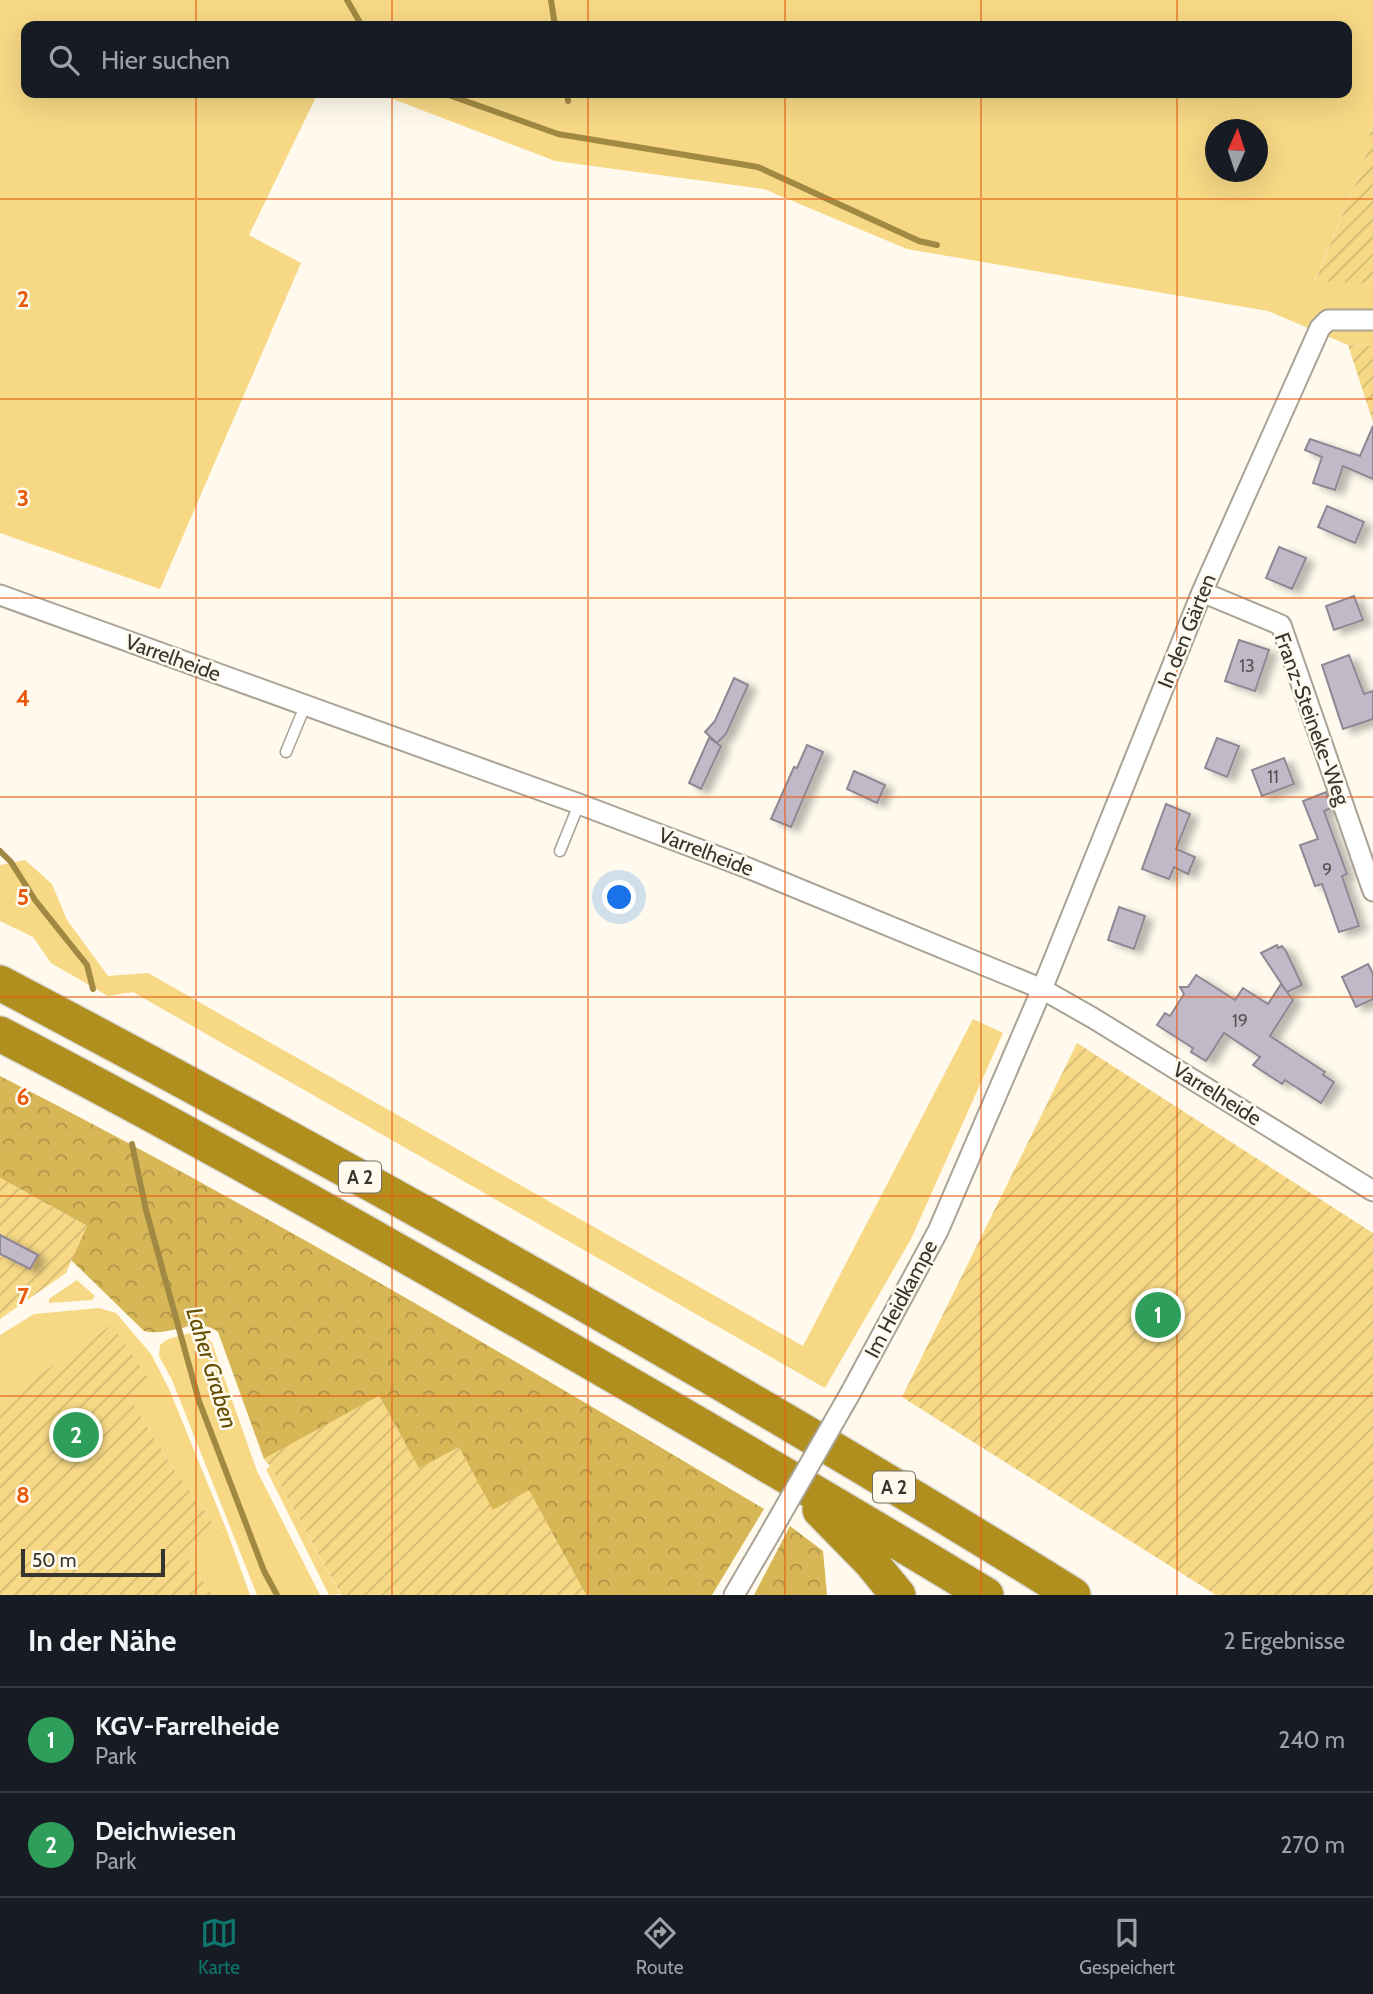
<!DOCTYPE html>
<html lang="de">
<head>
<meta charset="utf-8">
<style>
	:root { --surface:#171b24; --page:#242831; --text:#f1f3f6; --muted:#9ea1a6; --line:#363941; --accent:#0f766e }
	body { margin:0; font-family:Cabin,sans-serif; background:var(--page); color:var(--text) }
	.compass { position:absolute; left:1205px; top:119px; width:63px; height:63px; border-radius:50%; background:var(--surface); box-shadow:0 7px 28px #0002; rotate:3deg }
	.scale { position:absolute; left:21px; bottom:18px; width:144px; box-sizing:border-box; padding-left:7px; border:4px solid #36342e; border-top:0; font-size:19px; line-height:24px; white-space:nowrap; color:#36342e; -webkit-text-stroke:5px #fffaed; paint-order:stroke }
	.you { position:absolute; left:620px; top:898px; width:24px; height:24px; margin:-18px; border:5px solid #fff; border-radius:50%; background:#1a73e8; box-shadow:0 0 0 10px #1a73e833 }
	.badge { display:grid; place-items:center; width:46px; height:46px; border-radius:50%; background:var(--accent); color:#fff; font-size:23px; font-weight:700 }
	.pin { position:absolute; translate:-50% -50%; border:4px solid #fff; box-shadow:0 2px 7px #0006 }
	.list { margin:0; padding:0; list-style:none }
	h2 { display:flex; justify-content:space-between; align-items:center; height:91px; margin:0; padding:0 28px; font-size:30px }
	h2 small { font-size:23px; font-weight:400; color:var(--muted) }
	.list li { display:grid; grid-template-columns:46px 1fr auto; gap:21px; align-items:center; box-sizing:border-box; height:105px; padding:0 28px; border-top:2px solid var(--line) }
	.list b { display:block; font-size:26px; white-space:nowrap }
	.list p { margin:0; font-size:23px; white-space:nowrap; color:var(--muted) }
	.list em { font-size:23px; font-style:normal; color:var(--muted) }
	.icon { flex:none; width:38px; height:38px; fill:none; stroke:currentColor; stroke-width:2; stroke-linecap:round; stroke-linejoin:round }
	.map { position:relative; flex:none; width:1373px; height:1595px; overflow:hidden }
	.search { position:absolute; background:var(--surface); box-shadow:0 7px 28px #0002; left:21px; right:21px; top:21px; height:77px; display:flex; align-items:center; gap:18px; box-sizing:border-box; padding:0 24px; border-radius:14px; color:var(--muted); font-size:26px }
	.sheet { height:301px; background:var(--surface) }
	nav { display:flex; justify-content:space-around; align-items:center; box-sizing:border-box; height:98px; border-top:2px solid var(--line); background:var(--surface); font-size:19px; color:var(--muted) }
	nav a { display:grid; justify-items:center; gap:4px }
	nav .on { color:var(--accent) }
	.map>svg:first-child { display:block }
	.green { fill:#f6d885; fill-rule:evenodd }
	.forest { fill:url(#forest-crowns) }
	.garden { fill:url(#garden-furrows) }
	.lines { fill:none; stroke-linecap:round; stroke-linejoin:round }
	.stream { stroke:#a18944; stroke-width:6 }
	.building { fill:#c2b9c8; stroke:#8f8794; stroke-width:2; filter:url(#shadow) }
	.service-casing { stroke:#a8a394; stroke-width:13 }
	.minor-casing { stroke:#a8a394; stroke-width:23 }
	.motorway-casing { stroke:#dbdad9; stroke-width:38 }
	.service { stroke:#fff; stroke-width:10 }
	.minor { stroke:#fff; stroke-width:19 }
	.motorway { stroke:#b18f1f; stroke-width:35 }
	.minor-bridge-casing { stroke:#a8a394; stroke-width:23; stroke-linecap:butt }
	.minor-bridge { stroke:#fff; stroke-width:19 }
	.grid { fill:none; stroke:#e8590c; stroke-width:2; stroke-opacity:0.55 }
	.labels { text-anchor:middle; stroke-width:5; stroke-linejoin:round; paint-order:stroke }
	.number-label { font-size:18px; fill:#595554 }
	.shield { fill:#fffaed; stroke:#726f67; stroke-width:2 }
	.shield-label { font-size:19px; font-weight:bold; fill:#36342e }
	.street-label { font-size:21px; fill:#36342e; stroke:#fffaed }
	.water-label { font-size:23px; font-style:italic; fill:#644e00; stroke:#fffaed }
	.grid-label { font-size:23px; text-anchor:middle; font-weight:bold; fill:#e8590c; stroke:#fffaed; stroke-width:5; stroke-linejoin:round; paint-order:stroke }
</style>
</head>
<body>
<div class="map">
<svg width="1373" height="1595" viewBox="0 0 1373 1595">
	<defs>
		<pattern id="forest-crowns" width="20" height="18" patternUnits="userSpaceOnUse" patternTransform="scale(1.75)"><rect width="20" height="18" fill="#d7b656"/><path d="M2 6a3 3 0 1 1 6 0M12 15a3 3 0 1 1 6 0" fill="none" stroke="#af9548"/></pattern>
		<pattern id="garden-furrows" width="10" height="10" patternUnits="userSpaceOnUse" patternTransform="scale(1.75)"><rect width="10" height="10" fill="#f6d885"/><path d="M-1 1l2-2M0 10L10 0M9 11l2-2" fill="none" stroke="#d4ba73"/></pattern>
		<filter id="shadow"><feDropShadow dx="8" dy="4.5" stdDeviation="3.5" flood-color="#0004"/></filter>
	</defs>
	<rect width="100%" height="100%" fill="#fffaed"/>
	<path class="green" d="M 0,0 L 1373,0 L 1373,118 L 1363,165 L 1315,280 L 1373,284 L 1373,346 L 1348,345 L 1268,311 L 907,249 L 764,189 L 555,161 L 377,93 L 1347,93 L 1347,26 L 26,26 L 26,93 L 318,93 L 249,235 L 301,263 L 160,589 L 0,533 ZM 1216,130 L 1258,130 L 1258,172 L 1216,172 Z
		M 25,860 L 52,884 L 67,920 L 108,976 L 148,973 L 803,1346 L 973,1019 L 1003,1033 L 911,1239 L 825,1388 L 133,992 L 108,996 L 51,963 L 33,937 L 0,921 L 0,865 Z
		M 77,1280 L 95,1296 L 92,1300 L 49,1303 L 49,1299 Z
		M 99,1308 L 116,1313 L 151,1354 L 169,1389 L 227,1531 L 250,1595 L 212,1595 L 186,1556 L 219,1531 L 173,1468 L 130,1399 L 111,1325 L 0,1402 L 0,1335 L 34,1314 Z
		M 190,1333 L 204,1334 L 212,1343 L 257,1471 L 320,1595 L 257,1595 L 172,1380 L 159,1356 L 160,1345 L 168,1339 Z
		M 270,1466 L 340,1594 L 329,1595 L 266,1469 Z"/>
	<path class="forest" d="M 0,1076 C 261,1209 512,1359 764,1509 L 712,1595 L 586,1595 L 529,1491 L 493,1510 L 419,1469 L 379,1396 L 264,1459 L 218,1332 C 195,1315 170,1338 144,1331 L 71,1260 L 87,1226 L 0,1178 Z
		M 790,1526 L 823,1551 L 827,1595 L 754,1595 Z"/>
	<path class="garden" d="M 1373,118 L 1373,284 L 1315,281 L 1363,165 Z
		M 1348,345 L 1373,346 L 1373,422 Z
		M 1077,1043 L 1373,1233 L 1373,1595 L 1216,1595 L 902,1397 Z
		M 0,1178 L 87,1226 L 66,1273 L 0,1319 Z
		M 111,1325 L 152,1383 L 130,1399 L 173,1468 L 219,1531 L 186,1556 L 212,1595 L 0,1595 L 0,1402 Z
		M 379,1396 L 419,1468 L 459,1447 L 493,1510 L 529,1490 L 586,1595 L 341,1595 L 270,1466 L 264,1459 Z"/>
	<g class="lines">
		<path class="stream" d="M 347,0 L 362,26
			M 551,0 L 555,26
			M 443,93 L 558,134 L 758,167 L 919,241 L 937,245
			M 567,93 L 568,101
			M 0,851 L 11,862 L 35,900 L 87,965 L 93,989
			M 132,1144 L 146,1210 L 199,1401 L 264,1571 L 277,1595"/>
	</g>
	<path class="building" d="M 1373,426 L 1373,479 L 1343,466 L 1335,490 L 1313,483 L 1322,457 L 1305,450 L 1310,439 L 1360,456 Z
		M 1327,506 L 1364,522 L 1355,543 L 1318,527 Z
		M 1279,547 L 1306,558 L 1292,589 L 1266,578 Z
		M 1354,596 L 1363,620 L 1334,630 L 1326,606 Z
		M 1239,640 L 1269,650 L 1255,691 L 1225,681 Z
		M 1349,655 L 1364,694 L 1373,691 L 1373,719 L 1343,729 L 1322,665 Z
		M 734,678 L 748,685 L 726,734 L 717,743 L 705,732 L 715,721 Z
		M 709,738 L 721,746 L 701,789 L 689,783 Z
		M 1217,738 L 1239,746 L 1227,777 L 1205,768 Z
		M 807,745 L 823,752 L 791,827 L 771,819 L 794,767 L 797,768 Z
		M 1284,758 L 1294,784 L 1262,796 L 1252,770 Z
		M 854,771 L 885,785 L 877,803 L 847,789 Z
		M 1326,792 L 1331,808 L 1324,811 L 1347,874 L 1342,876 L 1359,926 L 1339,932 L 1322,884 L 1315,886 L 1300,845 L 1318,839 L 1303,801 Z
		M 1166,804 L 1190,814 L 1176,849 L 1195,857 L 1188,874 L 1174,867 L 1169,879 L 1142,869 Z
		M 1119,907 L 1145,916 L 1134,949 L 1108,940 Z
		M 1277,945 L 1278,948 L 1282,946 L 1286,951 L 1302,985 L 1287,992 L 1261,953 Z
		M 1368,964 L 1373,974 L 1373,999 L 1356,1007 L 1342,977 Z
		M 1196,975 L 1235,1000 L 1243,988 L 1268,1004 L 1281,984 L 1293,1000 L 1270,1036 L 1325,1072 L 1323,1075 L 1334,1082 L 1321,1103 L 1285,1080 L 1282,1084 L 1253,1065 L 1260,1057 L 1224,1033 L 1206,1061 L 1191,1052 L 1193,1048 L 1157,1025 L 1165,1013 L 1170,1016 L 1184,994 L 1180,987 L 1188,987 Z
		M 0,1235 L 38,1255 L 30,1269 L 0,1254 Z"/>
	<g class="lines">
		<defs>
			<path id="service" d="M 286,752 L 305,706
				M 560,851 L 579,804"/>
			<path id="minor" d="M 1202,592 L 1281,625 L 1373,891
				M 0,595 L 579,804 L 748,868 L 1042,989 L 1093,1018 L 1373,1191
				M 851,1392 L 938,1231 L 1042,989 L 1202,592 L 1320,328 L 1328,320 L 1373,320
				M 734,1595 L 768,1537"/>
			<path id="motorway" d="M 0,983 C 364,1175 723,1378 1073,1595
				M 0,1034 C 172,1123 341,1218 509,1315 C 669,1407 828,1499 986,1595
				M 820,1510 L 870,1561 L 898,1595"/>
		</defs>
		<use href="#service" class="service-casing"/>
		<use href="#minor" class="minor-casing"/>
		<use href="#motorway" class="motorway-casing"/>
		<use href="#service" class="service"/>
		<use href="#minor" class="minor"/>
		<use href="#motorway" class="motorway"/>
		<defs>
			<path id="minor-bridge" d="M 768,1537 L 851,1392"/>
		</defs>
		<use href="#minor-bridge" class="minor-bridge-casing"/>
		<use href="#minor-bridge" class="minor-bridge"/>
	</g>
	<path class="grid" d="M 196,0 L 196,26M 392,0 L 392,26M 588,0 L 588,26M 785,0 L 785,26M 981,0 L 981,26M 1177,0 L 1177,26M 196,93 L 196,1595M 392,93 L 392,1595M 588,93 L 588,1595M 785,93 L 785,1595M 981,93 L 981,1595M 1177,93 L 1177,1595M 0,199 L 1373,199M 0,399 L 1373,399M 0,598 L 1373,598M 0,797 L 1373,797M 0,997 L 1373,997M 0,1196 L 1373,1196M 0,1396 L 1373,1396"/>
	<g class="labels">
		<g class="number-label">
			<text x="1247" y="672">13</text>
			<text x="1273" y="783">11</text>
			<text x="1327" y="876">9</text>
			<text x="1240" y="1027">19</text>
		</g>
		<g class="shield">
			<rect x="339" y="1161.5" width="42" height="31" rx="5"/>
			<rect x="873" y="1471.5" width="42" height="31" rx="5"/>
		</g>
		<g class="shield-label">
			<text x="360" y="1184">A 2</text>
			<text x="894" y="1494">A 2</text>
		</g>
		<g class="street-label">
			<text transform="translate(1187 631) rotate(-68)" y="7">In den Gärten</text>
			<text transform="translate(173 658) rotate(20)" y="7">Varrelheide</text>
			<text transform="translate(1312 719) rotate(70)" y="7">Franz-Steineke-Weg</text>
			<text transform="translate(706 852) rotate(21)" y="7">Varrelheide</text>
			<text transform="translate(1217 1094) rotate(32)" y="7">Varrelheide</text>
			<text transform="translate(901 1299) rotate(-62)" y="7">Im Heidkampe</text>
		</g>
		<g class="water-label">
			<text transform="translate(212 1368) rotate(73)" y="8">Laher Graben</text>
		</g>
	</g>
	<g class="grid-label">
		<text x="23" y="307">2</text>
		<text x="23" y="506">3</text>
		<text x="23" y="706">4</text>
		<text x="23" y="905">5</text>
		<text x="23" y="1105">6</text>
		<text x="23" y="1304">7</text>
		<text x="23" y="1503">8</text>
	</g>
</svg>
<svg class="compass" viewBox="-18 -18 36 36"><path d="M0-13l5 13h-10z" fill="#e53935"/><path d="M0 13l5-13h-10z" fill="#9ea1a6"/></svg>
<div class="scale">50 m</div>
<div class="you"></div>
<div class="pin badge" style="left:1158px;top:1315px;background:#2e9e5b">1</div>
<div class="pin badge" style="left:76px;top:1435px;background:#2e9e5b">2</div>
<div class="search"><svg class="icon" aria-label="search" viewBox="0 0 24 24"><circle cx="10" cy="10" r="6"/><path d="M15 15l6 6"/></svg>Hier suchen</div>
</div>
<section class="sheet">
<h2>In der Nähe<small>2 Ergebnisse</small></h2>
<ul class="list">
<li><span class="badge" style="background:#2e9e5b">1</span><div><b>KGV-Farrelheide</b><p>Park</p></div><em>240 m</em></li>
<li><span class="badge" style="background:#2e9e5b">2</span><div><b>Deichwiesen</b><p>Park</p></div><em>270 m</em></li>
</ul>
</section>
<nav>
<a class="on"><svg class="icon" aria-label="map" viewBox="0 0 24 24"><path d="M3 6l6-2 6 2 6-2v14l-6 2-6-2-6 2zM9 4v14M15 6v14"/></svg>Karte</a>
<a><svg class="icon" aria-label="directions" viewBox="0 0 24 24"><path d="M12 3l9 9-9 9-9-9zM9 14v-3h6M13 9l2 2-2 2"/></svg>Route</a>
<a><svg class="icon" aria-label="saved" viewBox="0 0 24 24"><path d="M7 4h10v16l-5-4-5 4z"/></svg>Gespeichert</a>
</nav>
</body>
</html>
